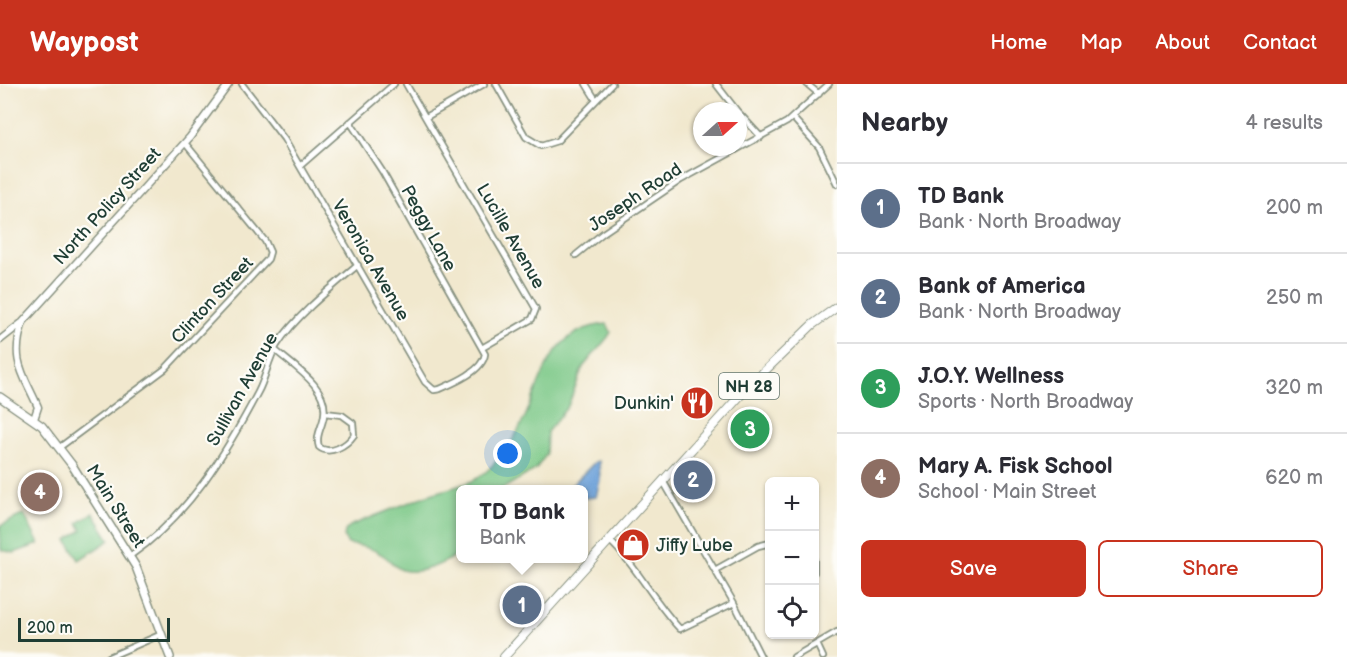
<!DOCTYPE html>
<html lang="en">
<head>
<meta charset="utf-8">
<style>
	:root { --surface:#fff; --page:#f2f2f3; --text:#2b2b33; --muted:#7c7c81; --line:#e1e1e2; --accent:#c8321e }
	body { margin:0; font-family:"Balsamiq Sans",sans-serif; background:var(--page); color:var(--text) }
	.controls { position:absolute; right:18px; bottom:18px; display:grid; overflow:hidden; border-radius:9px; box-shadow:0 2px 4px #0004 }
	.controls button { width:54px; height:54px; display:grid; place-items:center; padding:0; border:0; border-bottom:2px solid var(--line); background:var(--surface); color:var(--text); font:30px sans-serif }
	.compass { position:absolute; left:693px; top:18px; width:54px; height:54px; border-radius:50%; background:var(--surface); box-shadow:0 2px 4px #0004; rotate:69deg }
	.scale { position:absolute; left:18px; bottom:15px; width:152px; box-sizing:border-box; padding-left:6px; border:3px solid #1f3d34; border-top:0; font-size:16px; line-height:21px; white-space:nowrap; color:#1f3d34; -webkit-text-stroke:4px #fdfcf7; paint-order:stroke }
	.you { position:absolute; left:508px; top:370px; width:21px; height:21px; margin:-15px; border:4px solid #fff; border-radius:50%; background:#1a73e8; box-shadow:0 0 0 9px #1a73e833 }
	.badge { display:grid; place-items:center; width:39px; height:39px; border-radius:50%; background:var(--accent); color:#fff; font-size:20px; font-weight:700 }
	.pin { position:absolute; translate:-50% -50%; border:3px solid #fff; box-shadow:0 2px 6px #0006 }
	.popup { position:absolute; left:456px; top:401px; width:132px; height:78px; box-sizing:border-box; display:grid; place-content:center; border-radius:9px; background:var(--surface); filter:drop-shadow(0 2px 4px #0005); font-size:20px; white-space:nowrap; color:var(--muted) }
	.popup b { font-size:22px; color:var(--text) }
	.popup::after { content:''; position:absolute; left:50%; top:100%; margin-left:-12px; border:12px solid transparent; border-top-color:var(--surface) }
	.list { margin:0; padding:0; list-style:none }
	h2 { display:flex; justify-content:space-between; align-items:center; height:78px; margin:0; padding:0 24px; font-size:26px }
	h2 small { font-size:20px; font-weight:400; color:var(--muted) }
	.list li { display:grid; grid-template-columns:39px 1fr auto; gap:18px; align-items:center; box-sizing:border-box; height:90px; padding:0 24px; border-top:2px solid var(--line) }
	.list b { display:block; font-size:22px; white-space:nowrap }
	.list p { margin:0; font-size:20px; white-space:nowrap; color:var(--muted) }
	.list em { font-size:20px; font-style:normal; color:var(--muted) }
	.actions { display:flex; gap:12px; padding:18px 24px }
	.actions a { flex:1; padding:14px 0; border:2px solid var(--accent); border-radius:9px; text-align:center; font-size:21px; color:var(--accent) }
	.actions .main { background:var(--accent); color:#fff }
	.icon { flex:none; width:33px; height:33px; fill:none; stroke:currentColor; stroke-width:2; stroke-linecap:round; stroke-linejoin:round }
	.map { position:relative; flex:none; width:837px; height:573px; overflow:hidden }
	header { display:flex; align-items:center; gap:36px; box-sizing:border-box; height:84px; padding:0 30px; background:var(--accent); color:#fff }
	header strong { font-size:28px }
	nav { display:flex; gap:33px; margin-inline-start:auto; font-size:21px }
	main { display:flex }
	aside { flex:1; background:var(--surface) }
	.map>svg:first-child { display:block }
	.green { fill:#7cc887; stroke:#4e825e; stroke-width:1.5 }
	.water { fill:#6da1d9; stroke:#466f86; stroke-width:1.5 }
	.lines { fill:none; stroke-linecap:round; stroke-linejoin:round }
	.minor-casing { stroke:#889281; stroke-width:8 }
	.tertiary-casing { stroke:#889281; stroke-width:9 }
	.secondary-casing { stroke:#889281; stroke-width:10 }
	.primary-casing { stroke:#889281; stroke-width:10 }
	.minor { stroke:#fff; stroke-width:4.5 }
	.tertiary { stroke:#fff; stroke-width:6 }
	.secondary { stroke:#fff; stroke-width:7 }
	.primary { stroke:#fff; stroke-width:8 }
	.labels { text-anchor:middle; stroke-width:4.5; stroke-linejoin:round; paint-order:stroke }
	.shield { fill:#fdfcf7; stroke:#62766e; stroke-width:1.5 }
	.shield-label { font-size:16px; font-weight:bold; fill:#1f3d34 }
	.street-label { font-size:18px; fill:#1f3d34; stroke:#fdfcf7 }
	.poi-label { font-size:18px; fill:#1f3d34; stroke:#fdfcf7; text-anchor:end }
</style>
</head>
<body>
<header>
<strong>Waypost</strong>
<nav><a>Home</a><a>Map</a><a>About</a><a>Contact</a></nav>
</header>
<main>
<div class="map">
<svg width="837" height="573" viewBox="0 0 837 573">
	<rect width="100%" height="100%" fill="#fdfcf7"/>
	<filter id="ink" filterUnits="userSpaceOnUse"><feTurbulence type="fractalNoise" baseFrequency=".0167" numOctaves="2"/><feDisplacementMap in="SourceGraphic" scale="12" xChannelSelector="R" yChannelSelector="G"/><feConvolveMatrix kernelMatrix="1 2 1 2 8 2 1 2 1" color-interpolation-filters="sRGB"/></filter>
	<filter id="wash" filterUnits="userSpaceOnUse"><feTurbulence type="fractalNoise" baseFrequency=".008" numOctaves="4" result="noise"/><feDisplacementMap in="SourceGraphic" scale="24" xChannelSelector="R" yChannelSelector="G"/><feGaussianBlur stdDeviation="1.35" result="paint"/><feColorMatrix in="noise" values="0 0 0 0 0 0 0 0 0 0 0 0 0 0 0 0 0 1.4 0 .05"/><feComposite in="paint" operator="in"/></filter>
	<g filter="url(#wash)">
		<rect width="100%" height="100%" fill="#f1e8ce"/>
		<path class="green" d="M 607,240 L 611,248 L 608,253 L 583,283 L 568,322 L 547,348 L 546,371 L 535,386 L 502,405 L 460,406 L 460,468 C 446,479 421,491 402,486 C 396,484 390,476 384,472 C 373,464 360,461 348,460 L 344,454 L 345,447 L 350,442 C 377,431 404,420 431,410 C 451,403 472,402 489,385 C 504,370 516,353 525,333 C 544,292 550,245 607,240 Z
			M 93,429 L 110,456 L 79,476 L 67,456 L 82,446 L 78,439 Z
			M 24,430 L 39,460 L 14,469 L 1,466 L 0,442 Z"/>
		<path class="water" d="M 599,377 L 600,396 L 596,413 L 584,414 L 584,406 L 568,405 L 595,378 Z"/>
	</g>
	<g filter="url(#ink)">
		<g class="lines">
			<defs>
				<path id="minor" d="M 242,0 L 284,55 L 425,298 L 434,306 L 440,305 C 454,299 483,287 485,270 L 382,87 L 350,38
					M 406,0 L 536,225 L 532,235 L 482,264
					M 496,0 L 526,53 L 541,62 L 557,57 L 612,0
					M 586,0 L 596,16
					M 716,0 L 737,27
					M 807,0 L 819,10
					M 738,28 L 761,53
					M 428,32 L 484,0
					M 793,34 L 819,63 L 837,100
					M 300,82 L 394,0
					M 576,171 L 603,149 L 681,96 L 787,38 L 829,0
					M 275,266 C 293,282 329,303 324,331 C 323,342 315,351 319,363 C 330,372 347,361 354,351 L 353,339 L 342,331 L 325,329
					M 60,363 L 165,285 L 268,175 L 270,168 L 265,157 L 185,59
					M 663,397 L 734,519 L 761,573
					M 609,456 C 637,482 653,517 680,545 L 734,519
					M 130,472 C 188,432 226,369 258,308 C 266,293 268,276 277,261 C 295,233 332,203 358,181
					M 814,476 L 814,488
					M 715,486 L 758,462 L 770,459
					M 817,560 L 823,573
					M 109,573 L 162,550
					M 794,573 L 837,548"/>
				<path id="tertiary" d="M 23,238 C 10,277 23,289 38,323 L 34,335
					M 0,256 L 23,238 L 190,53 L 229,0"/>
				<path id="secondary" d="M 0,313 L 42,342 L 72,381 L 136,483 L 170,573"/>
				<path id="primary" d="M 504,573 L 747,304 L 812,241 L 837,223"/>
			</defs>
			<use href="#minor" class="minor-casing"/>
			<use href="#tertiary" class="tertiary-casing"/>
			<use href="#secondary" class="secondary-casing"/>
			<use href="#primary" class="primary-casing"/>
			<use href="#minor" class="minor"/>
			<use href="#tertiary" class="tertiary"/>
			<use href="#secondary" class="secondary"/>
			<use href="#primary" class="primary"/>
		</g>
	</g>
	<defs>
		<symbol id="restaurant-disc" viewBox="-11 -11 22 22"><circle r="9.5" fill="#c8321e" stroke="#fdfcf7"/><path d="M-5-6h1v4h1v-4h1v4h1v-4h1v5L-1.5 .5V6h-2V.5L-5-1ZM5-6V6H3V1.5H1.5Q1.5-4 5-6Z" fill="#fff"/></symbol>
		<symbol id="shop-disc" viewBox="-11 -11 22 22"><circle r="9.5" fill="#c8321e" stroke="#fdfcf7"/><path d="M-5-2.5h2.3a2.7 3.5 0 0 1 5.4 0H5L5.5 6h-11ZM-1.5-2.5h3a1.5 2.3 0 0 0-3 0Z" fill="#fff"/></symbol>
	</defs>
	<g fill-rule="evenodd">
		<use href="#restaurant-disc" x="678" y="300" width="38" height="38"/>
		<use href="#shop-disc" x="614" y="442" width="38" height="38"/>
	</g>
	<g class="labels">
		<rect class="shield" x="719" y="289" width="60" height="26" rx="4.5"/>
		<g class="shield-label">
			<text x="749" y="308">NH 28</text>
		</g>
		<g class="street-label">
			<text transform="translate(635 113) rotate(-34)" y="6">Joseph Road</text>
			<text transform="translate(107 122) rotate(-48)" y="6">North Policy Street</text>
			<text transform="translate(429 144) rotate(61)" y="6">Peggy Lane</text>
			<text transform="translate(511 152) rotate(60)" y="6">Lucille Avenue</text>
			<text transform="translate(371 176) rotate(60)" y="6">Veronica Avenue</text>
			<text transform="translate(212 216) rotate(-47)" y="6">Clinton Street</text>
			<text transform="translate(242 305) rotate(-61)" y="6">Sullivan Avenue</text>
			<text transform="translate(116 422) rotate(58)" y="6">Main Street</text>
		</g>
		<g class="poi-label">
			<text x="674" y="325">Dunkin'</text>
			<text x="656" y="467" text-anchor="start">Jiffy Lube</text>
		</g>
	</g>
</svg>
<div class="controls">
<button>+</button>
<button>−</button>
<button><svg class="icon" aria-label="locate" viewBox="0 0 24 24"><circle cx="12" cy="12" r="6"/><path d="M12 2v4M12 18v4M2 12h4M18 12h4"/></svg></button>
</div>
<svg class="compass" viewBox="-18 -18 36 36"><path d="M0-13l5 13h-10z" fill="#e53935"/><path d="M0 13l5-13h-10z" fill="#7c7c81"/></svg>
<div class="scale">200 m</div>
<div class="you"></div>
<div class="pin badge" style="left:522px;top:521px;background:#5c6f8a">1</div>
<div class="popup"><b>TD Bank</b>Bank</div>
<div class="pin badge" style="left:693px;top:396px;background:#5c6f8a">2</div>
<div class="pin badge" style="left:750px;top:345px;background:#2e9e5b">3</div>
<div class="pin badge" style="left:40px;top:408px;background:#8d6e63">4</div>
</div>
<aside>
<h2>Nearby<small>4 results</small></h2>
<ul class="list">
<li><span class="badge" style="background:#5c6f8a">1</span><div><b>TD Bank</b><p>Bank · North Broadway</p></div><em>200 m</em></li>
<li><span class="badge" style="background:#5c6f8a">2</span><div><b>Bank of America</b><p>Bank · North Broadway</p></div><em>250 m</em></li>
<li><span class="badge" style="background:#2e9e5b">3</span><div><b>J.O.Y. Wellness</b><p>Sports · North Broadway</p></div><em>320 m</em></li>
<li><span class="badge" style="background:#8d6e63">4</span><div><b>Mary A. Fisk School</b><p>School · Main Street</p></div><em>620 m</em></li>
</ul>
<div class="actions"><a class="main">Save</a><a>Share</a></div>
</aside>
</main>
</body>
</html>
